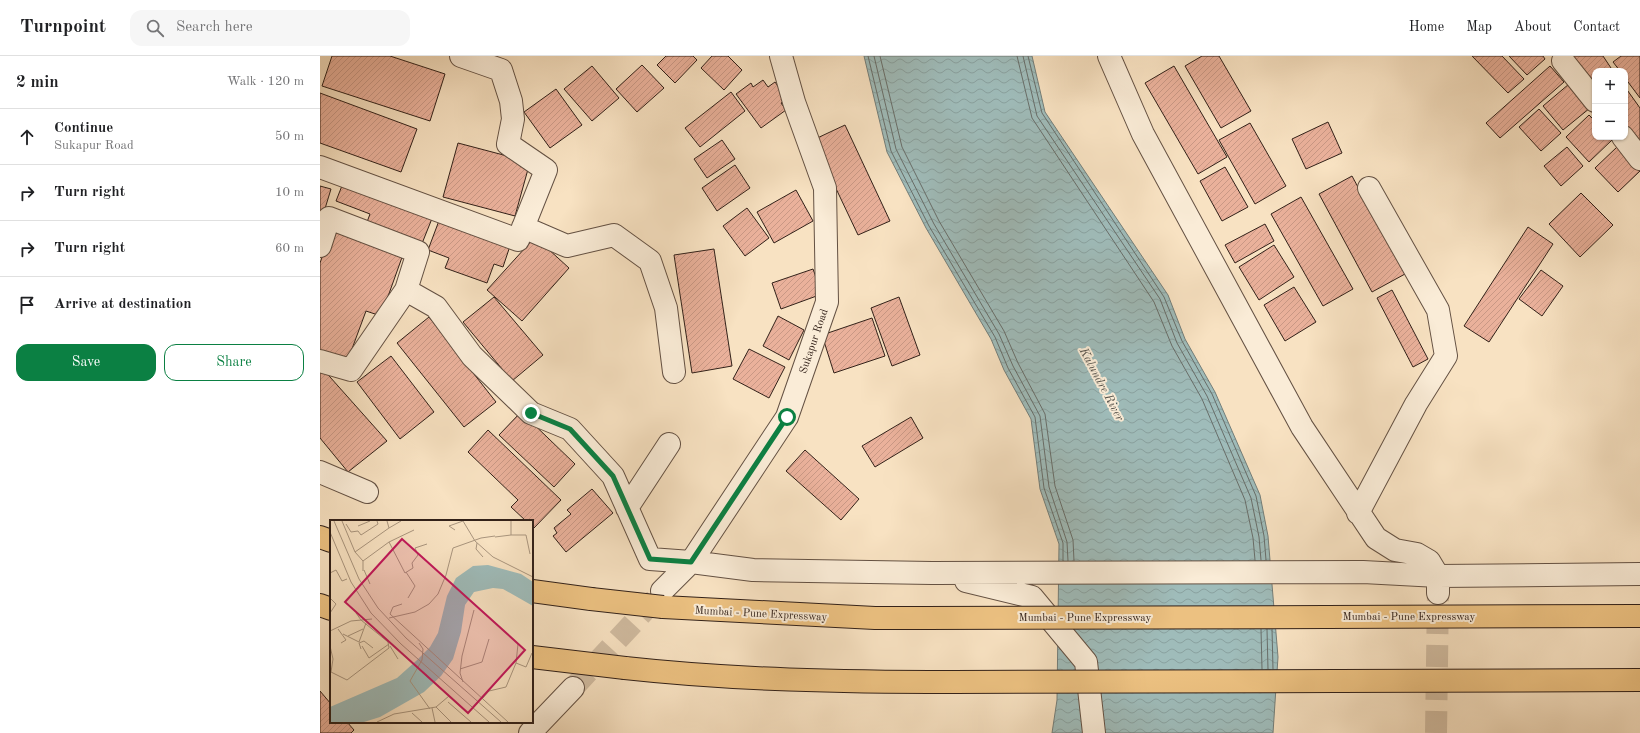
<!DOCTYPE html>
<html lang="en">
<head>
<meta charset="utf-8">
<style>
	:root { --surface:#fff; --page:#f6f6f6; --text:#202124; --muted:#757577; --line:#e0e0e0; --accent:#0b8043 }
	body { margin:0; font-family:"Old Standard TT",serif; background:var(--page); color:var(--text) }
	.controls { position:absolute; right:12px; top:12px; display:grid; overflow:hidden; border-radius:8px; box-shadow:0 1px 3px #0004 }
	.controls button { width:36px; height:36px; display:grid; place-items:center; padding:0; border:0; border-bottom:1px solid var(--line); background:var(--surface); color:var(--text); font:20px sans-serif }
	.stop { position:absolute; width:12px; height:12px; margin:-9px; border:3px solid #0b8043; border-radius:50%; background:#fff }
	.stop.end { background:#0b8043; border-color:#fff; box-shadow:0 1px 4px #0008 }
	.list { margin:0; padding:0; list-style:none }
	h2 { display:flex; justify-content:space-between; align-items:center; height:52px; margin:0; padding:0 16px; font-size:17px }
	h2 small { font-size:13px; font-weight:400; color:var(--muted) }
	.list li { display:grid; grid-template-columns:26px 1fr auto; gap:12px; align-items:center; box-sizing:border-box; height:56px; padding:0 16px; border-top:1px solid var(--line) }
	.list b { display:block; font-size:15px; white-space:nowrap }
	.list p { margin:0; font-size:13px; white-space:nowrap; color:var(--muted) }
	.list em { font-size:13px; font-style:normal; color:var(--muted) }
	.actions { display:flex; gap:8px; padding:12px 16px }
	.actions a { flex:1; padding:9px 0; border:1px solid var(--accent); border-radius:12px; text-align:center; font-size:14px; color:var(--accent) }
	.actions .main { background:var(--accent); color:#fff }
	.icon { flex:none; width:22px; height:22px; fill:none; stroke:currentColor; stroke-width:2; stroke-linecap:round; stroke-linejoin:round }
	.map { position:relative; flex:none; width:1320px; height:677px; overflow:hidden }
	header { display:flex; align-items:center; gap:24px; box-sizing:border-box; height:56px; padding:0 20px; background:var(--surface); border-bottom:1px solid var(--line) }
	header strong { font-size:19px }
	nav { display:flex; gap:22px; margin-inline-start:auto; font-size:14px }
	.search { width:280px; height:36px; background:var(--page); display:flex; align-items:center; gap:10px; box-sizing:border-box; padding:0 14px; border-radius:12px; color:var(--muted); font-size:15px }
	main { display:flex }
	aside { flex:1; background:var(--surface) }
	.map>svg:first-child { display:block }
	.water { fill:url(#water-waves); stroke:#737e7a }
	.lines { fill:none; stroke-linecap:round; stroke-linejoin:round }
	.shore { stroke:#686e6a; stroke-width:1 }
	.building { fill:url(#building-hatch); stroke:#322119 }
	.minor-tunnel { stroke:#d0bba0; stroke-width:22; stroke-dasharray:22 11; stroke-linecap:butt }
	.minor-casing { stroke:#645143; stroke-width:24 }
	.highway-casing { stroke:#322119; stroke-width:24 }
	.minor { stroke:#faecd7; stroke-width:22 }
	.highway { stroke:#ecc181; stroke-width:22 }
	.highway-bridge-casing { stroke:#322119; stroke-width:24; stroke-linecap:butt }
	.highway-bridge { stroke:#ecc181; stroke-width:22 }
	.route { stroke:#0b8043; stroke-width:5 }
	.labels { text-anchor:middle; stroke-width:4; stroke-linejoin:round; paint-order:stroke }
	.street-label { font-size:11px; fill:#322119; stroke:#faecd7 }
	.water-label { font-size:12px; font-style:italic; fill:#535049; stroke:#faecd7 }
	.inset-road { fill:none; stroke:#a9957e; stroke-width:1 }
	.view { fill:#c2185b; fill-opacity:0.15; stroke:#c2185b; stroke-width:2 }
	.inset-edge { fill:none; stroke:#322119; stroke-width:2 }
</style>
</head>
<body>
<header>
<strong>Turnpoint</strong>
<div class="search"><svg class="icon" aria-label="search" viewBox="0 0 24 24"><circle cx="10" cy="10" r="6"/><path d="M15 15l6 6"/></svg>Search here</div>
<nav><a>Home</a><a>Map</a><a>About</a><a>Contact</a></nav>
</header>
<main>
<aside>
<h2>2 min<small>Walk · 120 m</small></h2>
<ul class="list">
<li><svg class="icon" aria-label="ahead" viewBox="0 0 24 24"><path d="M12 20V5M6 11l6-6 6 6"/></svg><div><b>Continue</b><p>Sukapur Road</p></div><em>50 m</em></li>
<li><svg class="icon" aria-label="right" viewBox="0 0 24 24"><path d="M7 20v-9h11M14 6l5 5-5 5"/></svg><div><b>Turn right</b></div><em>10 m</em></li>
<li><svg class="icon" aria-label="right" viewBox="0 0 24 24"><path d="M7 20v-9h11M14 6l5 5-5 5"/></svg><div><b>Turn right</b></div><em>60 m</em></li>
<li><svg class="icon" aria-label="arrive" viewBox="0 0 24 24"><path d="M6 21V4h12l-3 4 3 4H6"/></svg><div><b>Arrive at destination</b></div></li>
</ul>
<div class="actions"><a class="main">Save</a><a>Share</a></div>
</aside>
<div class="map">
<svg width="1320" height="677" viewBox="0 0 1320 677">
	<defs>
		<pattern id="water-waves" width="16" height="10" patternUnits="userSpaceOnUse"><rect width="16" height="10" fill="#9fbcba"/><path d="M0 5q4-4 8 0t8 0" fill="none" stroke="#89a19f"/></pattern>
		<pattern id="building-hatch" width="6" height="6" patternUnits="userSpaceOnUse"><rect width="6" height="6" fill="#eab19b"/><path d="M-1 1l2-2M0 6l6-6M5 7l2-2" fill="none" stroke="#c99885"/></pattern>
	</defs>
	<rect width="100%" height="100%" fill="#f8e2c2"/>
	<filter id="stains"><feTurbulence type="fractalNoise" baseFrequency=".005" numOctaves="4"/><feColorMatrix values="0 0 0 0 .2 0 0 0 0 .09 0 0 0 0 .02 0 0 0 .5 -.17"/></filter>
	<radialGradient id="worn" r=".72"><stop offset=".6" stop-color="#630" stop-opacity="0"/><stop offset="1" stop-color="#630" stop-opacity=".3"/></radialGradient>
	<path class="water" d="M 544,0 L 712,0 L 725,56 L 848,239 L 865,283 L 895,336 L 940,439 L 948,480 L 958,601 L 953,677 L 732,677 L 737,644 L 739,488 L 720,433 L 711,363 L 684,314 L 671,283 L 606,172 L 567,96 Z"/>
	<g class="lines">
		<path class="shore" d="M 548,0 L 571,95 L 609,170 L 675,281 L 688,312 L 715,361 L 724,432 L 743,487 L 743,505
			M 554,0 L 576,93 L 614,168 L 679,278 L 693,310 L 720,360 L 729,431 L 747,486 L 748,505
			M 560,0 L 582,91 L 619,165 L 684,275 L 698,307 L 725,358 L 735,430 L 753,484 L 754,505
			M 697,0 L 712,62 L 834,246 L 852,290 L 882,343 L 925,444 L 933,482 L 935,504
			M 703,0 L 717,60 L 840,243 L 857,287 L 887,340 L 931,442 L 939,481 L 941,504
			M 708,0 L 722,57 L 844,241 L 862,285 L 892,338 L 936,440 L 944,480 L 946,504
			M 941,573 L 942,613
			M 947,573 L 948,613
			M 952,573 L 953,613"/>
	</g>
	<path class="building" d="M 12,0 L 70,0 L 125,18 L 110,65 L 2,30 Z
		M 346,0 L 373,0 L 377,4 L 355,27 L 337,9 Z
		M 392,0 L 408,0 L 422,14 L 404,34 L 381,12 Z
		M 882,0 L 899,0 L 931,55 L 901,72 L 865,10 Z
		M 1152,0 L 1182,0 L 1204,23 L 1188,37 Z
		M 1189,0 L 1223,0 L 1225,3 L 1207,19 Z
		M 1251,0 L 1283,0 L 1293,15 L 1275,15 L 1275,33 Z
		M 1301,0 L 1320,0 L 1320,42 L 1305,22 L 1305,15 L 1300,15 L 1293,6 Z
		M 322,9 L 344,32 L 317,56 L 296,33 Z
		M 272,10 L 299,42 L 272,65 L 244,33 Z
		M 854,10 L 907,101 L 878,118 L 825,27 Z
		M 1230,10 L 1244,26 L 1180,82 L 1166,67 Z
		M 443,24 L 448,31 L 455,26 L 467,43 L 461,47 L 466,54 L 441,72 L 416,38 L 431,27 L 433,31 Z
		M 1249,28 L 1270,52 L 1243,74 L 1223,50 Z
		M 1305,31 L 1320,52 L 1320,96 L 1305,75 Z
		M 236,33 L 262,69 L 230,92 L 204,56 Z
		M 411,36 L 425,55 L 380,91 L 365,72 Z
		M 0,37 L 97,73 L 81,116 L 0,87 Z
		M 1219,53 L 1241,77 L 1221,95 L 1199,71 Z
		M 1269,59 L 1275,65 L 1275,81 L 1290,81 L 1292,84 L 1269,106 L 1246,81 Z
		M 1008,66 L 1022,97 L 986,113 L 972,83 Z
		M 930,67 L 966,130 L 935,148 L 899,84 Z
		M 525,69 L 570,165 L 538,179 L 493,84 Z
		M 402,84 L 415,103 L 387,122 L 374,103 Z
		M 138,87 L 210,106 L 195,160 L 123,141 Z
		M 1247,91 L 1263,110 L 1241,130 L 1224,110 Z
		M 1297,91 L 1320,115 L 1298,136 L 1275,112 Z
		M 415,109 L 430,132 L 397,155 L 382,132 Z
		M 905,111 L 928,151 L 902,165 L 880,125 Z
		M 1032,120 L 1085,218 L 1052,236 L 999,138 Z
		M 25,122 L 115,155 L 99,195 L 47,166 L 50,158 L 16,145 Z
		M 0,130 L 11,133 L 0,169 Z
		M 476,134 L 493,165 L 454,187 L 437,156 Z
		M 1261,137 L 1293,169 L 1260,201 L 1229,168 Z
		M 981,141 L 1033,233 L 1003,250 L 951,158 Z
		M 427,152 L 449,182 L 425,200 L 403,170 Z
		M 120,162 L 191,187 L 183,211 L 174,208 L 167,227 L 125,212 L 129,202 L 108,194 Z
		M 14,168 L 85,193 L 61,260 L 46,255 L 26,309 L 0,300 L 0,207 Z
		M 945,168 L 954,185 L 915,207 L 905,189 Z
		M 1208,171 L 1233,188 L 1169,286 L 1144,270 Z
		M 215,181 L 249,212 L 202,265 L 167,234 Z
		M 954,189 L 974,221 L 939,244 L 919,211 Z
		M 394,193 L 412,310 L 372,317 L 354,199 Z
		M 493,213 L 502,238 L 461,253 L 452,227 Z
		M 1221,214 L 1243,230 L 1222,260 L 1199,243 Z
		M 974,231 L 996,266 L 965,285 L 944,249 Z
		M 1072,234 L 1108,303 L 1093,311 L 1057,242 Z
		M 174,241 L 223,299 L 192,325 L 143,266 Z
		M 579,241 L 600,299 L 572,310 L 551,252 Z
		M 458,260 L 484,274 L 469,304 L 443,290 Z
		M 109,261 L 176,346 L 144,371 L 77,287 Z
		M 552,262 L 565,300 L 514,317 L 502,279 Z
		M 429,293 L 465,311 L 449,342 L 413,323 Z
		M 71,300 L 114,356 L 80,383 L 37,326 Z
		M 2,312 L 67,385 L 28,416 L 0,382 L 0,313 Z
		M 201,356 L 255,408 L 234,431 L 179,379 Z
		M 591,361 L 603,382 L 555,411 L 542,390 Z
		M 168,374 L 241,444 L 214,472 L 212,465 L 206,465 L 191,451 L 198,444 L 148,396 Z
		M 485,394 L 539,443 L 521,464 L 466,415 Z
		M 272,433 L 293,457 L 246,496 L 233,480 L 237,477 L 234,472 L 251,458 L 247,454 Z
		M 0,635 L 11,648 L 11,666 L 27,666 L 34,674 L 31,677 L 0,677 Z"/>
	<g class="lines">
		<path class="minor-tunnel" d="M 253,632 L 340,538
			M 1116,677 L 1118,537"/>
		<defs>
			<path id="minor" d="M 789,0 L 823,78 L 982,371 L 1056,482 L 1075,494 L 1097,498 L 1109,505 L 1118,520 L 1118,537
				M 1243,5 L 1275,45
				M 1303,81 L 1320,103
				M 0,111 L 198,184 L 226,114 L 188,88 L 193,63 L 191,45 L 181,14 L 141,0
				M 203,171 L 247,190 L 294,179 L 330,205 L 346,252 L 354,316
				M 0,190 L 9,162 L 98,196 L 86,234 L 31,314 L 0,305
				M 86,234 L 116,251 L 152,300 L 211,357 L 250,373 L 293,420 L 330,503 L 371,506 L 433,514 L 612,517 L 1043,516 L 1118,520 L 1320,518
				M 0,416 L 47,436
				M 307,452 L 349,388
				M 1038,457 L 1096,348 L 1126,300 L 1118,254 L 1049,132
				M 646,525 L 712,541 L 766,606 L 774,677
				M 342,535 L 371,506 L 467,361 L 507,246 L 505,132 L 474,46 L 461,0
				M 210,677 L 253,632"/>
			<path id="highway" d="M 0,481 L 11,485
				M 212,535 L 271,543
				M 0,549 L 11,553
				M 343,551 L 555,562 L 603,562
				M 1006,561 L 1320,560
				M 305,612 C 414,624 524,626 633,626
				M 1017,625 L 1320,624"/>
		</defs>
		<use href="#minor" class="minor-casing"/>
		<use href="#highway" class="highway-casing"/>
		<use href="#minor" class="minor"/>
		<use href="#highway" class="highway"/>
		<defs>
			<path id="highway-bridge" d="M 271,543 L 343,551
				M 603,562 L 1006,561
				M 212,601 L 305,612
				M 633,626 L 1017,625"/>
		</defs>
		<use href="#highway-bridge" class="highway-bridge-casing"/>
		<use href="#highway-bridge" class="highway-bridge"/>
	</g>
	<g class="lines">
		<path class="route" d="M 211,357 L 250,373 L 293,420 L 330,503 L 371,506 L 467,361"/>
	</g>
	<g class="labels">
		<g class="street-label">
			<text transform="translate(493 285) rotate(-71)" y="4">Sukapur Road</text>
			<text transform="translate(441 557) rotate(3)" y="4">Mumbai - Pune Expressway</text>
			<text x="1089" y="564">Mumbai - Pune Expressway</text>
			<text x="765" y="565">Mumbai - Pune Expressway</text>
		</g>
		<g class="water-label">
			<text transform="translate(782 328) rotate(62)" y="4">Kalundre River</text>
		</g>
	</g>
	<g transform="translate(10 464)">
		<rect width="203" height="203" fill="#f8e2c2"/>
		<path d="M 158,45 L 191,54 L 203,62 L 203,86 L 173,69 L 163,68 L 144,72 L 135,85 L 131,112 L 123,139 L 111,156 L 94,172 L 50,197 L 34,202 L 0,202 L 0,187 L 67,158 L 86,141 L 100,127 L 108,113 L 117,76 L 126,58 L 143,46 Z" fill="#9fbcba"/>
		<path class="inset-road" d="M 4,1 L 29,59 L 48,88 L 76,118 L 171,202M 12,1 L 25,32 L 33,41M 133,1 L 145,21 L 163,37 L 203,57M 16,4 L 21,12 L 28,11 L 31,15 L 48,4 L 47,1M 28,6 L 40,1M 59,8 L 71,1M 125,10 L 119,6 L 133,1M 0,12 L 21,62 L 41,93 L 71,124 L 159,202M 181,15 L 196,15 L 200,34M 165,17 L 181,15 L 181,1M 59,22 L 75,53 L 83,48 L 82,43 L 88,35 L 85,28 L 97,24M 147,23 L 146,29 L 153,37M 25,32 L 59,8 L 57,1M 34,50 L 40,64M 33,51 L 33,41 L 59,22 L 84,10M 76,52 L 85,66 L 78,78M 0,53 L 6,50 L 12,61 L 17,59M 0,78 L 6,84 L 0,93M 72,84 L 63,87 L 60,94 L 178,202M 59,98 L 85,92 L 99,84 L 108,74 L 116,55 L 123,28 L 151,18 L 165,16M 8,109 L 16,120 L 11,123M 0,111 L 21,101 L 42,99M 13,114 L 29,122 L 36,103M 18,116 L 33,109M 89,123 L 93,129 L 92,140 L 80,161 L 100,189M 0,126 L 3,139 L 1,152 L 17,160 L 59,128 L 58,122 L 31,100 L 26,93M 32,126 L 39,138 L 59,124M 60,126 L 68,139M 31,129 L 29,123 L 34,121 L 43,128M 186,143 L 188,124M 130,149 L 152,142 L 159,119M 133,162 L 130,153 L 132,136 L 144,90M 152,179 L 159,171 L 176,167 L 186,143 L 196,147 L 202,133M 118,182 L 141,202M 106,187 L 121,202M 102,188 L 105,202M 82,193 L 92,202M 47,202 L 64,194 L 106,187 L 119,176"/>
		<path class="view" d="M 72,19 L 195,130 L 138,193 L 15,82 Z"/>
		<rect width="203" height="203" class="inset-edge"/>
	</g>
	<rect width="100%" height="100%" filter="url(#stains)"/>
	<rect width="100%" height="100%" fill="url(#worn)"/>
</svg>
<div class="controls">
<button>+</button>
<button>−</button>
</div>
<div class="stop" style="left:467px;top:361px"></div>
<div class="stop end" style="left:211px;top:357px"></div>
</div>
</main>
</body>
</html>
